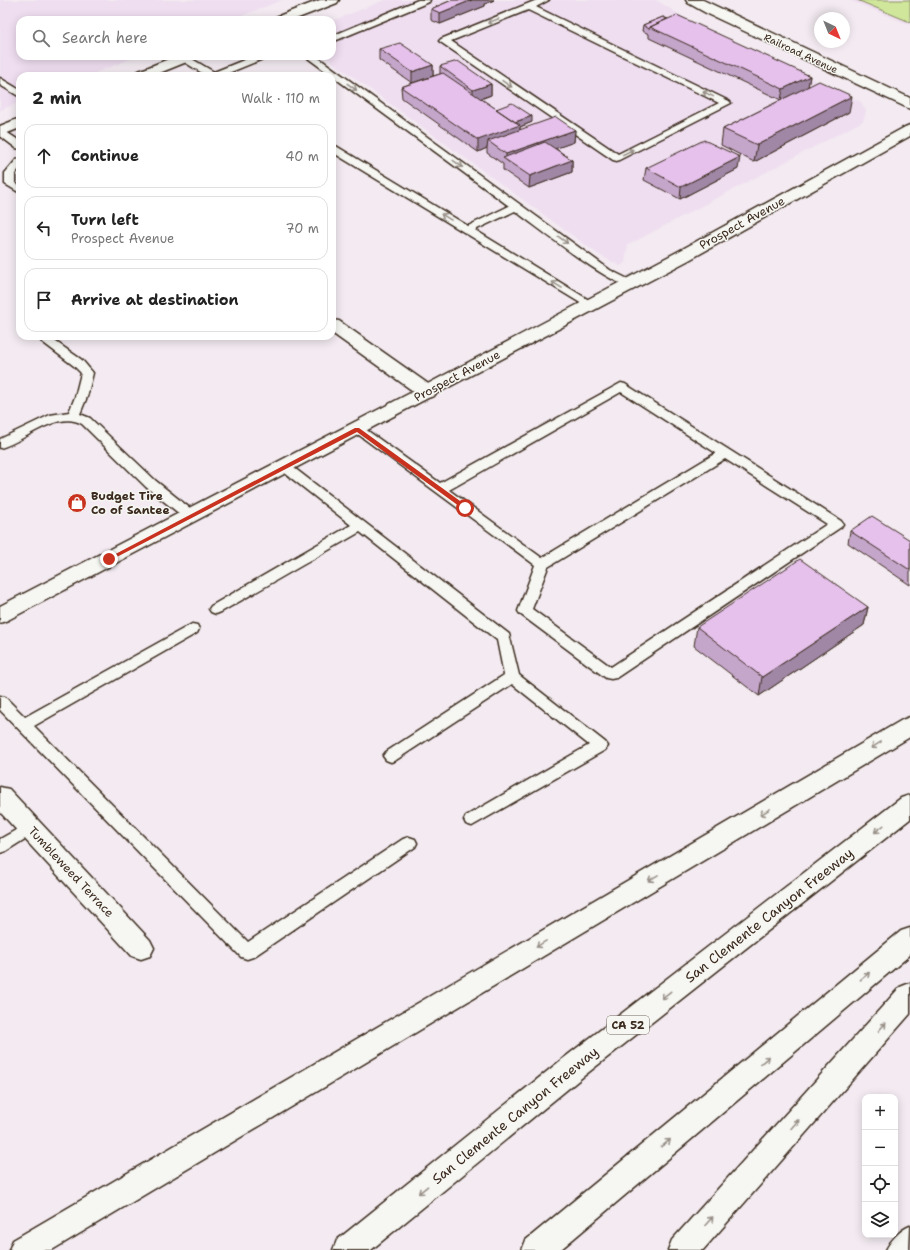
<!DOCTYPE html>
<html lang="en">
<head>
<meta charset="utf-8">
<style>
	:root { --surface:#fff; --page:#f6f6f6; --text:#222; --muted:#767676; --line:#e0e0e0 }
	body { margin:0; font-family:"Shantell Sans",sans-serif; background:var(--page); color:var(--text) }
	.controls { position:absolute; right:12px; bottom:12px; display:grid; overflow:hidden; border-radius:8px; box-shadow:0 2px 10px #0003 }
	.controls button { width:36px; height:36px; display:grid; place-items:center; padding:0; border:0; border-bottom:1px solid var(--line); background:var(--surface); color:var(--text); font:20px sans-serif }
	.compass { position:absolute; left:814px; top:12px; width:36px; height:36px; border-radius:50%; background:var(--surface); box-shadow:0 2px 10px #0003; rotate:137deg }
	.stop { position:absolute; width:12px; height:12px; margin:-9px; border:3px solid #c8321e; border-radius:50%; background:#fff }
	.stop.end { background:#c8321e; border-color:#fff; box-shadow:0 1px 4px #0008 }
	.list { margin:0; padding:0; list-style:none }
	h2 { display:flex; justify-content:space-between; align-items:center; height:52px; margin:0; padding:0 16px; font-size:17px }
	h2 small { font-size:13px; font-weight:400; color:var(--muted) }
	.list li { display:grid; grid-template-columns:26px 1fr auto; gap:12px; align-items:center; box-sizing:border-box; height:64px; margin:0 8px 8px; padding:0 8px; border:1px solid var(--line); border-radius:12px }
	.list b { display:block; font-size:15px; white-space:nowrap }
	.list p { margin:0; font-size:13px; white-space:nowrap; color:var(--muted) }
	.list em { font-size:13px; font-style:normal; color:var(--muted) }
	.icon { flex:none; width:22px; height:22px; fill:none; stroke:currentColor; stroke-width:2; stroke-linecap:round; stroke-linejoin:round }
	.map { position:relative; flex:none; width:910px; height:1250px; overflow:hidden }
	.search { position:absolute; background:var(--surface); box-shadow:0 2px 10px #0003; left:16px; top:16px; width:320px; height:44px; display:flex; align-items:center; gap:10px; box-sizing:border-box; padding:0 14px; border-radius:12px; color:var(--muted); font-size:15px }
	.panel { position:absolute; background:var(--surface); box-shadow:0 2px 10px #0003; left:16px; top:72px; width:320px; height:268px; border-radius:12px }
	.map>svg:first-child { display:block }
	.built { fill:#efdef0 }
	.green { fill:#cfe69b; stroke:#85885c }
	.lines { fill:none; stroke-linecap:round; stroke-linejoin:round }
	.lane-casing { stroke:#3b2a1e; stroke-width:3 }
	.street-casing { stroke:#3b2a1e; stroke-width:3 }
	.secondary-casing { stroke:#3b2a1e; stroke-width:3 }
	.highway-casing { stroke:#3b2a1e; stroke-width:3 }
	.lane { fill:#f6f6f2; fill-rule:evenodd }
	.street { fill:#f6f6f2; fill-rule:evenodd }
	.secondary { fill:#f6f6f2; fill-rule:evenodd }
	.highway { fill:#f6f6f2; fill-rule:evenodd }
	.wall { fill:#c5a6cb; stroke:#3b2a1e }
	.shaded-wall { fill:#a087a5; stroke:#3b2a1e }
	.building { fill:#e5c1ec; stroke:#3b2a1e }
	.oneway { stroke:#989088 }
	.route { fill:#c8321e }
	.labels { text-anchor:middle; stroke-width:3; stroke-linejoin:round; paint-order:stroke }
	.far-street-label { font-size:10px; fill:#3b2a1e; stroke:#f6f6f2 }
	.shield { fill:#f6f6f2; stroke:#73675e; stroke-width:1 }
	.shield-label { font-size:11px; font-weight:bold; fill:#3b2a1e }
	.street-label { font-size:12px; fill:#3b2a1e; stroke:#f6f6f2 }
	.poi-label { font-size:12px; font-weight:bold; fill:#3b2a1e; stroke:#f6f6f2; text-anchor:start }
	.near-street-label { font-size:14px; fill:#3b2a1e; stroke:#f6f6f2 }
</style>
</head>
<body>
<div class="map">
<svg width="910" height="1250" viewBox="0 0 910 1250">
	<rect width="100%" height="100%" fill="#f3ebf1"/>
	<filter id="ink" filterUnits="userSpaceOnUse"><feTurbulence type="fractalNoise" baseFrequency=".025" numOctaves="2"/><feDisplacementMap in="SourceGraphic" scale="8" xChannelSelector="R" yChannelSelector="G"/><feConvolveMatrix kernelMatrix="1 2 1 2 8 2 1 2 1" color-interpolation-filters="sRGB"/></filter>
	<g filter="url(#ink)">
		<path class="built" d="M 0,0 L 282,0 L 231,20 L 20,20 L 20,56 L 138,56 L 87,76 L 20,76 L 20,102 L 0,110 Z
			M 385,0 L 656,0 L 690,21 L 861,102 L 866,111 L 863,121 L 628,245 L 625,263 L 620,266 L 598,254 L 324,56 L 332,56 L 332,21 Z
			M 849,0 L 910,0 L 910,25 Z"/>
		<path class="green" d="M 857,0 L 910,0 L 910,22 Z"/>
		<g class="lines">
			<defs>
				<path id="lane" d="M 418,0 L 430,0 L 429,2 L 332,42 L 332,36 Z
					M 537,0 L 549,0 L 536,7 L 729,101 L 731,103 L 617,161 L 613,160 L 439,41 L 441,39 ZM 528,10 L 719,103 L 618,154 L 451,41 Z
					M 181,56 L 187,56 L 214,72 L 254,56 L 267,56 L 265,58 L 221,76 L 207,76 L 181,60 L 179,58 Z
					M 305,56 L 316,56 L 610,270 L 634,282 L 636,284 L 634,286 C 616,291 534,224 515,211 L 475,230 L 597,305 L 595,307 L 587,307 L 332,152 L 332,145 L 336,146 L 468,226 L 509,206 Z
					M 0,78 L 20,90 L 20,97 L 0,85 Z
					M 0,128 L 20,141 L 20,149 L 16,148 L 0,136 Z
					M 20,159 L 20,168 L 15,174 L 15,183 L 20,186 L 20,193 L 5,184 L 5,173 L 16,160 Z
					M 41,337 L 49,337 L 82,360 L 93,373 L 87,397 L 80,414 L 90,418 L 156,481 L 196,513 L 198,516 L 196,519 L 191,520 L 186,519 L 146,487 L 82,424 C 58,409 24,442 0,448 L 0,439 L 50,415 L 69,412 L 75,397 L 81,373 L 74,366 L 41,341 L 39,339 Z
					M 621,383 L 625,384 L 841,521 L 843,524 L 841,527 L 616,678 L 611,679 L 606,678 L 520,614 L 518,611 L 535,565 L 351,429 L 353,426 L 361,426 L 440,483 ZM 621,392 L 716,453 L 542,558 L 449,490 ZM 725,459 L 827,524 L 611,667 L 532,609 L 548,567 Z
					M 285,463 L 289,464 L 509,634 L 519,675 L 605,742 L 608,746 L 605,750 L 472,826 L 466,824 L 464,820 L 466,816 L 589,745 L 512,684 L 396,760 L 391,762 L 386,760 L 383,756 L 386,752 L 504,675 L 497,640 L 360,532 L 221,612 L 216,614 L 211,612 L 209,609 L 211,606 L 351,525 L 281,470 L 279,467 L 281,464 Z
					M 192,624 L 197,625 L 199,629 L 197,633 L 34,726 L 248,942 L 403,839 L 409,837 L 415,839 L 417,843 L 415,847 L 253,957 L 247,959 L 241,957 L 0,710 L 0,696 L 5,697 L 25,717 Z
					M 30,822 L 36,824 L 38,828 L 36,832 L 6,851 L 0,853 L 0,839 Z
					M 910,1226 L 909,1250 L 886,1250 C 891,1240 900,1230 910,1226 Z"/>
				<path id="street" d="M 320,0 L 339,0 L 337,3 L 293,20 L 274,20 L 276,17 Z
					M 686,0 L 703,0 L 910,98 L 910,109 L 706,13 L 688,3 Z
					M 176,56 L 196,56 L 194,59 L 152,76 L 132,76 L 134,73 Z
					M 20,118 L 20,128 L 0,136 L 0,126 Z
					M 332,320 L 339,321 L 434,388 L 436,392 L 434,396 L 427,398 L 420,396 L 332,333 Z
					M 0,787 L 9,789 L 150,940 L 154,948 L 150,956 L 141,959 L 132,956 L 0,812 Z"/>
				<path id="secondary" d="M 910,125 L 910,136 L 689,260 L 8,620 L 0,623 L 0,606 L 420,388 L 677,252 L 905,127 Z"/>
				<path id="highway" d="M 910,717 L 910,737 L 52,1250 L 9,1250 L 13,1240 L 902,720 Z
					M 910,795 L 910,819 L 580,1079 L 371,1250 L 333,1250 L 337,1240 L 560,1061 L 901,798 Z
					M 910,928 L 910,955 L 560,1250 L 522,1250 L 526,1240 L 901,931 Z
					M 910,983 L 910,1014 L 703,1250 L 668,1250 L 672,1240 L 900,987 Z"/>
			</defs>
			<use href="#lane" class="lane-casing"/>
			<use href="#street" class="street-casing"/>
			<use href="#secondary" class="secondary-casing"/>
			<use href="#highway" class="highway-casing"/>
			<use href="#lane" class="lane"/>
			<use href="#street" class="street"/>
			<use href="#secondary" class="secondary"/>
			<use href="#highway" class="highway"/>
		</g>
		<path class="wall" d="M 452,0 L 494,0 L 485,4 L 485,6 L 440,24 L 431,20 L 431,9 Z
			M 663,17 L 810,76 L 808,87 L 849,112 L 754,162 L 721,145 L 723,129 L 781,100 L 649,38 L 649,34 L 642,31 L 643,25 Z
			M 379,49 L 433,65 L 433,76 L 440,74 L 440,66 L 491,84 L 491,95 L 481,99 L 496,109 L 532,122 L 520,127 L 520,130 L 575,130 L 574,142 L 555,148 L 572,160 L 572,172 L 529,188 L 503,170 L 503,164 L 487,153 L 487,148 L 478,152 L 402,98 L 401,87 L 412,83 L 379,60 Z
			M 646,168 L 738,169 L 680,199 L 644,180 Z
			M 850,531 L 910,540 L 910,585 L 848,543 Z
			M 868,607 L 864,625 L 759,696 L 694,646 L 697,627 Z"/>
		<path class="shaded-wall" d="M 472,0 L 494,0 L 485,4 L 485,6 L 440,24 L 440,13 Z
			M 433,65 L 433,76 L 412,83 L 412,72 Z
			M 810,76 L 808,87 L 781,100 L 783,89 Z
			M 491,84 L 491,95 L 473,101 L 473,90 Z
			M 852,96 L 849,112 L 754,162 L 757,145 Z
			M 532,116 L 532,122 L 520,127 L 519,137 L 488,141 L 487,148 L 478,152 L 478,140 L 510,124 Z
			M 575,130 L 574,142 L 512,164 L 506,160 L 506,154 Z
			M 740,157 L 738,169 L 680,199 L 681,187 Z
			M 572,160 L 572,172 L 529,188 L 530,176 Z
			M 868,607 L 864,625 L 759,696 L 762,677 Z"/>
		<path class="building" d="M 452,0 L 472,0 L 440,13 L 431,9 Z
			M 677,15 L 810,76 L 783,89 L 650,27 Z
			M 663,17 L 667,19 L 650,27 L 649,29 L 643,25 Z
			M 400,43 L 433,65 L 412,72 L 379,49 Z
			M 458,61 L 491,84 L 473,90 L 440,66 Z
			M 443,73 L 520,125 L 478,140 L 401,87 Z
			M 819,81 L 852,96 L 757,145 L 723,129 Z
			M 512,103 L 532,116 L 515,122 L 496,109 Z
			M 556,117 L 575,130 L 506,154 L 488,141 Z
			M 704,140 L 740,157 L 681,187 L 646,168 Z
			M 545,142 L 572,160 L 530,176 L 503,158 Z
			M 872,516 L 910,540 L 910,570 L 850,531 Z
			M 800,559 L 868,607 L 762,677 L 697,627 Z"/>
		<defs><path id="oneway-shaft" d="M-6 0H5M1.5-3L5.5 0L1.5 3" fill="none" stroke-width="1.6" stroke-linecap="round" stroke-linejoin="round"/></defs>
		<g class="oneway">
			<use href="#oneway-shaft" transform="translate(493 21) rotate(158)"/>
			<use href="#oneway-shaft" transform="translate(507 84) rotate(34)"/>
			<use href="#oneway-shaft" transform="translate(352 87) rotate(36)"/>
			<use href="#oneway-shaft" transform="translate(708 94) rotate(-154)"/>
			<use href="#oneway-shaft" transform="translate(628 152) rotate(-27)"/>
			<use href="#oneway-shaft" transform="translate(458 164) rotate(36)"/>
			<use href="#oneway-shaft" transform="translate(446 217) rotate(-149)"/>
			<use href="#oneway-shaft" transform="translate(563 240) rotate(36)"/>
			<use href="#oneway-shaft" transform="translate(557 285) rotate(-149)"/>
			<use href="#oneway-shaft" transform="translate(876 745) rotate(149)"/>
			<use href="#oneway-shaft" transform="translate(765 812) rotate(149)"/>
			<use href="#oneway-shaft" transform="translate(879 829) rotate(142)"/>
			<use href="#oneway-shaft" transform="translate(653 878) rotate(149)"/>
			<use href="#oneway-shaft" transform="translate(541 944) rotate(149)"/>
			<use href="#oneway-shaft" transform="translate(865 976) rotate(-40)"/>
			<use href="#oneway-shaft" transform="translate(666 995) rotate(142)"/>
			<use href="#oneway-shaft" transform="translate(882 1027) rotate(-48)"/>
			<use href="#oneway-shaft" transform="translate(765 1060) rotate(-40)"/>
			<use href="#oneway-shaft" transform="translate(795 1124) rotate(-48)"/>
			<use href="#oneway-shaft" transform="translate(666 1143) rotate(-40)"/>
			<use href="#oneway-shaft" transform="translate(423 1190) rotate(141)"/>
			<use href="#oneway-shaft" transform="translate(709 1221) rotate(-48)"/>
		</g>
	</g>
	<path class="route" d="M 355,428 L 359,428 L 467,506 L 467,509 L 463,509 L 357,432 L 111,560 L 106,559 Z"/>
	<defs>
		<symbol id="shop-disc" viewBox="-11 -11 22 22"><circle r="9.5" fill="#c8321e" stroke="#f6f6f2"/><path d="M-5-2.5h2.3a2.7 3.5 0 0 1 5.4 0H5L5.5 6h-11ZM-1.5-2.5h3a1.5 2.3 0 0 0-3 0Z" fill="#fff"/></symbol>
	</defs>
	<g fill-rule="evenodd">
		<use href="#shop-disc" x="66" y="492" width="22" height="22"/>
	</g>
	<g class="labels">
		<g class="far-street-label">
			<text transform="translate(801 53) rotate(25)" y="4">Railroad Avenue</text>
		</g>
		<rect class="shield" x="607" y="1016" width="42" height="18" rx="3"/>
		<g class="shield-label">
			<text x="628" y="1029">CA 52</text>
		</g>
		<g class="street-label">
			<text transform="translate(742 223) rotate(-29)" y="4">Prospect Avenue</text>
			<text transform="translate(457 376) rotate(-28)" y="4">Prospect Avenue</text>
			<text transform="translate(71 872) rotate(47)" y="4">Tumbleweed Terrace</text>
		</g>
		<g class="poi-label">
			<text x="91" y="500">Budget Tire<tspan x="91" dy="14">Co of Santee</tspan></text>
		</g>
		<g class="near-street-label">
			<text transform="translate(769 915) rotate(-38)" y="5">San Clemente Canyon Freeway</text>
			<text transform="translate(515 1115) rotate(-39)" y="5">San Clemente Canyon Freeway</text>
		</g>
	</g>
</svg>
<div class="controls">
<button>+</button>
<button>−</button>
<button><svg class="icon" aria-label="locate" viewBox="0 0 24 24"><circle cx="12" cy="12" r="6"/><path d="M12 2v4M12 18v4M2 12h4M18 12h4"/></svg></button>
<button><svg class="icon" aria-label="layers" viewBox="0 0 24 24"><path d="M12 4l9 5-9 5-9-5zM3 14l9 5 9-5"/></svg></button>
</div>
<svg class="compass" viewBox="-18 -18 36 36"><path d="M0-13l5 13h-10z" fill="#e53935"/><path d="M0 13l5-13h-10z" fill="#767676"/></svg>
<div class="stop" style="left:465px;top:508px"></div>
<div class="stop end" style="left:109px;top:559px"></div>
<div class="search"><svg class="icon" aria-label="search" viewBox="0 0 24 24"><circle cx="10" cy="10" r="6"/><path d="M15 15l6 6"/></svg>Search here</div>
<section class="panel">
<h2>2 min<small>Walk · 110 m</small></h2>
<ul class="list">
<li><svg class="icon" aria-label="ahead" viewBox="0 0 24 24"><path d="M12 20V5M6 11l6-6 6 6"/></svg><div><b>Continue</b></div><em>40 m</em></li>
<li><svg class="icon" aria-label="left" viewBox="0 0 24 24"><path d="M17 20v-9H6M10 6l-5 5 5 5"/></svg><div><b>Turn left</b><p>Prospect Avenue</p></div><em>70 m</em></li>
<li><svg class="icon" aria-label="arrive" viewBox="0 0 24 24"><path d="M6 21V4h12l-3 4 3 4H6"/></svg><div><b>Arrive at destination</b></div></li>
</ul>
</section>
</div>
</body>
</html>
